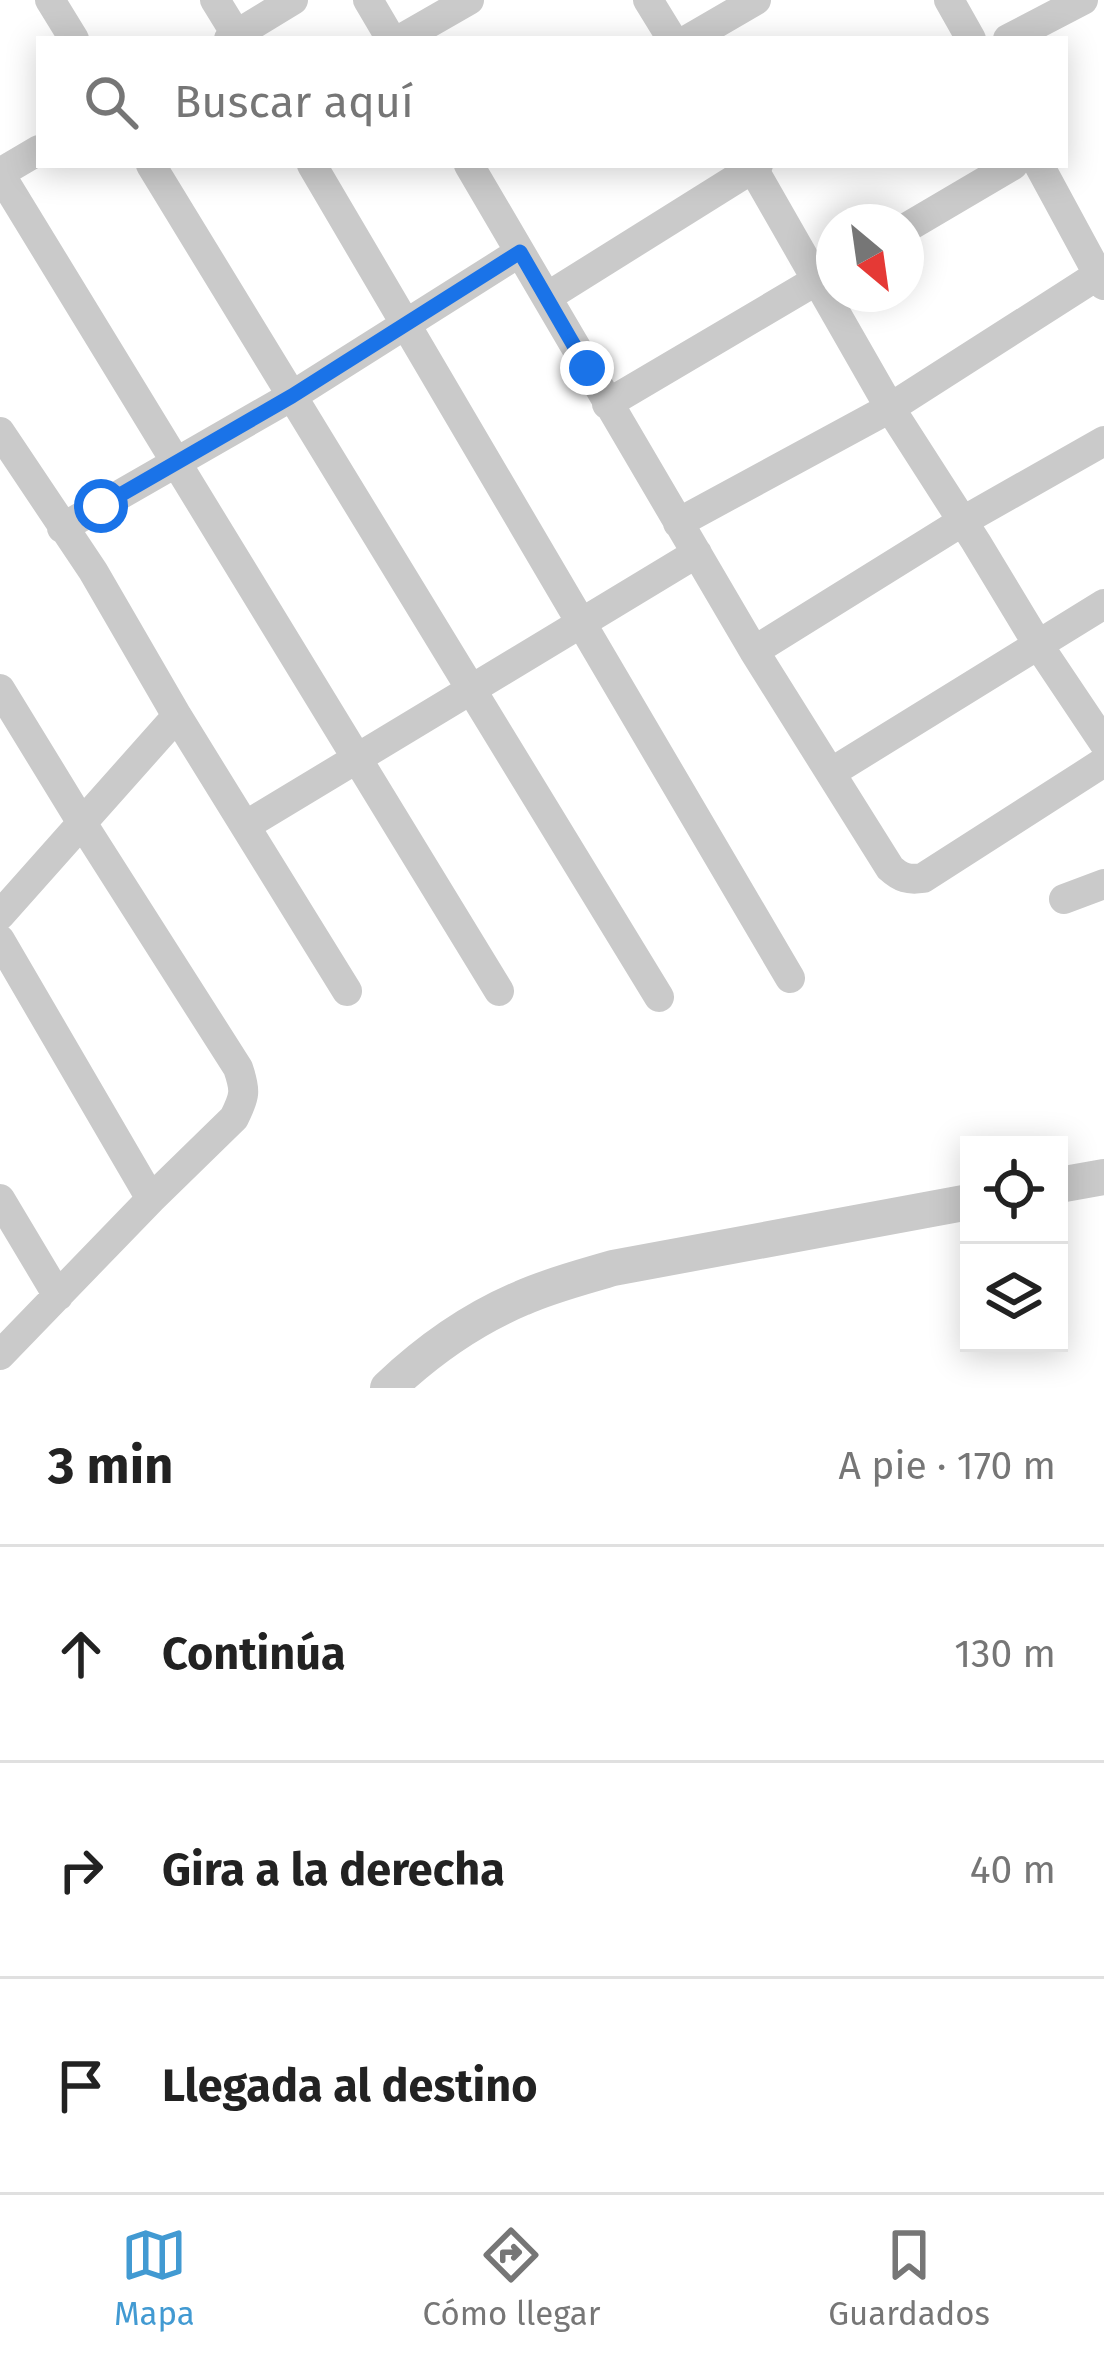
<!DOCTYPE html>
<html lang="es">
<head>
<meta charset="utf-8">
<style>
	:root { --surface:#fff; --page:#f2f2f2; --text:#222; --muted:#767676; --line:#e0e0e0; --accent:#429ad2 }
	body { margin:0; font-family:"Fira Sans",sans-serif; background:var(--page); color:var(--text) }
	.controls { position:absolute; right:36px; bottom:36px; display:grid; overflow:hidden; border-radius:0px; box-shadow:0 6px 30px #0003 }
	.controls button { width:108px; height:108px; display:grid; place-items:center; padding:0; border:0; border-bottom:3px solid var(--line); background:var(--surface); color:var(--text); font:60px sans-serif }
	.compass { position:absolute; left:816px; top:204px; width:108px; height:108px; border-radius:50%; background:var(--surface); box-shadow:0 6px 30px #0003; rotate:151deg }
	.stop { position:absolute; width:36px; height:36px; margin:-27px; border:9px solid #1a73e8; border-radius:50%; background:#fff }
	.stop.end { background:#1a73e8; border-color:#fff; box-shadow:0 3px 12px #0008 }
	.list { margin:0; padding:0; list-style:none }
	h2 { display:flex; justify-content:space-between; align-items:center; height:156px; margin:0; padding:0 48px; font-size:51px }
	h2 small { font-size:39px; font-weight:400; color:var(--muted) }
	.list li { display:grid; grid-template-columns:78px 1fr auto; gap:36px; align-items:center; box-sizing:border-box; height:216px; padding:0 48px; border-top:3px solid var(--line) }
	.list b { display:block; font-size:45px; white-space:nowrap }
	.list em { font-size:39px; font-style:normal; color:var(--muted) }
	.icon { flex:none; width:66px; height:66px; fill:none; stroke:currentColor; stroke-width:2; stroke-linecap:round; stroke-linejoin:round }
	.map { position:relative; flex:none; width:1104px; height:1388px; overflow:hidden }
	.search { position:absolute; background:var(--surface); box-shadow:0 6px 30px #0003; left:36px; right:36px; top:36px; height:132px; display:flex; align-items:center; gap:30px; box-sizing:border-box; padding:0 42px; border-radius:0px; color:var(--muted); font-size:45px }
	.sheet { height:804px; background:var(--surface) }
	nav { display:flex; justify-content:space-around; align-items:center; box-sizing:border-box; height:168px; border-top:3px solid var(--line); background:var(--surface); font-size:33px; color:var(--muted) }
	nav a { display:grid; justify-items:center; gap:6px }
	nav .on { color:var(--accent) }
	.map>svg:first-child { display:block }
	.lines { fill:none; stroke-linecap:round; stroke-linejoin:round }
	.minor { stroke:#cacaca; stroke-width:30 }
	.tertiary { stroke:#cacaca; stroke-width:36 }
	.route { stroke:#1a73e8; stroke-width:15 }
</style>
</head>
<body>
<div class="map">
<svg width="1104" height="1388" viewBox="0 0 1104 1388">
	<rect width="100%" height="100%" fill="#fff"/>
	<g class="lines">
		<path class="minor" d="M 50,0 L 74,39
			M 215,0 L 239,39
			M 368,0 L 391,39
			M 648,0 L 672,39
			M 949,0 L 971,39
			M 229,39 L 293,0
			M 401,39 L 469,0
			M 689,39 L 756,0
			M 1008,39 L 1083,0
			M 151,165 L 659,997
			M 312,165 L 790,978
			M 469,165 L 754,651 L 890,868 C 901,878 908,880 923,878 L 1104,762
			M 751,165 L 890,408 L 976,542 L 1037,643 L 1104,743
			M 1039,165 L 1104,285
			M 0,173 L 39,150
			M 0,174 L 499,991
			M 906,228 L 1013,165
			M 547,297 L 758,165
			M 607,404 L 834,270
			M 0,432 L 93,571 L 177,716 L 347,991
			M 678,523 L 890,408 L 1098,275
			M 62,528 L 292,396 L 520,252
			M 754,651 L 963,521 L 1104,441
			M 0,689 L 82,823 L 238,1068 C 246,1091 245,1096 234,1118 L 151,1199 L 0,1355
			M 832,772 L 1104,604
			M 245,826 L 697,553
			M 1064,899 L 1104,884
			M 0,915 L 177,716
			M 0,940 L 151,1199
			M 0,1199 L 58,1296"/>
		<path class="tertiary" d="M 1059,1185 L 1104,1177
			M 388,1388 C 427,1351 472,1319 522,1298 C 551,1285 583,1277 613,1268 L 969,1202"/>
	</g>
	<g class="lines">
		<path class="route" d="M 101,506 L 292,396 L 520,252 L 587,368"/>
	</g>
</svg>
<div class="controls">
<button><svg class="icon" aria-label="locate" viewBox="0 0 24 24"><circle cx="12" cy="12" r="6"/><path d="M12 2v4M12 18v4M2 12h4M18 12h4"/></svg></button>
<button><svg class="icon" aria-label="layers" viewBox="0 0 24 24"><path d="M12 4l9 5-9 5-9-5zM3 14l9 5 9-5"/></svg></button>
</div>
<svg class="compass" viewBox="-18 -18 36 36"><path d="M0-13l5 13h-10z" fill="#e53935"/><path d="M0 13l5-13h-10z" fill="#767676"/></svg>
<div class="stop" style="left:101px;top:506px"></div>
<div class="stop end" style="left:587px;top:368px"></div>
<div class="search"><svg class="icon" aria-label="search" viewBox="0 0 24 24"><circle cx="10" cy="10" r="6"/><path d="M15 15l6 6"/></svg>Buscar aquí</div>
</div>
<section class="sheet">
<h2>3 min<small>A pie · 170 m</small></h2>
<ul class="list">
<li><svg class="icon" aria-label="ahead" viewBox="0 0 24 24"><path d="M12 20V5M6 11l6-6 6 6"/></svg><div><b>Continúa</b></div><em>130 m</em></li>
<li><svg class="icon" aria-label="right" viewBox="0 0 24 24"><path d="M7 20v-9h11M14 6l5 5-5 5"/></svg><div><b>Gira a la derecha</b></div><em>40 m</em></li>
<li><svg class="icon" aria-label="arrive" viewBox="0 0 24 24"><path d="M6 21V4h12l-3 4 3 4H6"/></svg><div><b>Llegada al destino</b></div></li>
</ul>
</section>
<nav>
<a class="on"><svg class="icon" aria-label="map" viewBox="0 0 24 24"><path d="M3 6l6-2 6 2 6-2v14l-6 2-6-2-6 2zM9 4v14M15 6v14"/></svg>Mapa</a>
<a><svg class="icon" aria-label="directions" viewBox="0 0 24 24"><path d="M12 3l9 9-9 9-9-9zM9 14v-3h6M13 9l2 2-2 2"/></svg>Cómo llegar</a>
<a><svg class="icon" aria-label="saved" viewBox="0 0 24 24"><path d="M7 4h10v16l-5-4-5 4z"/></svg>Guardados</a>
</nav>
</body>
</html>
